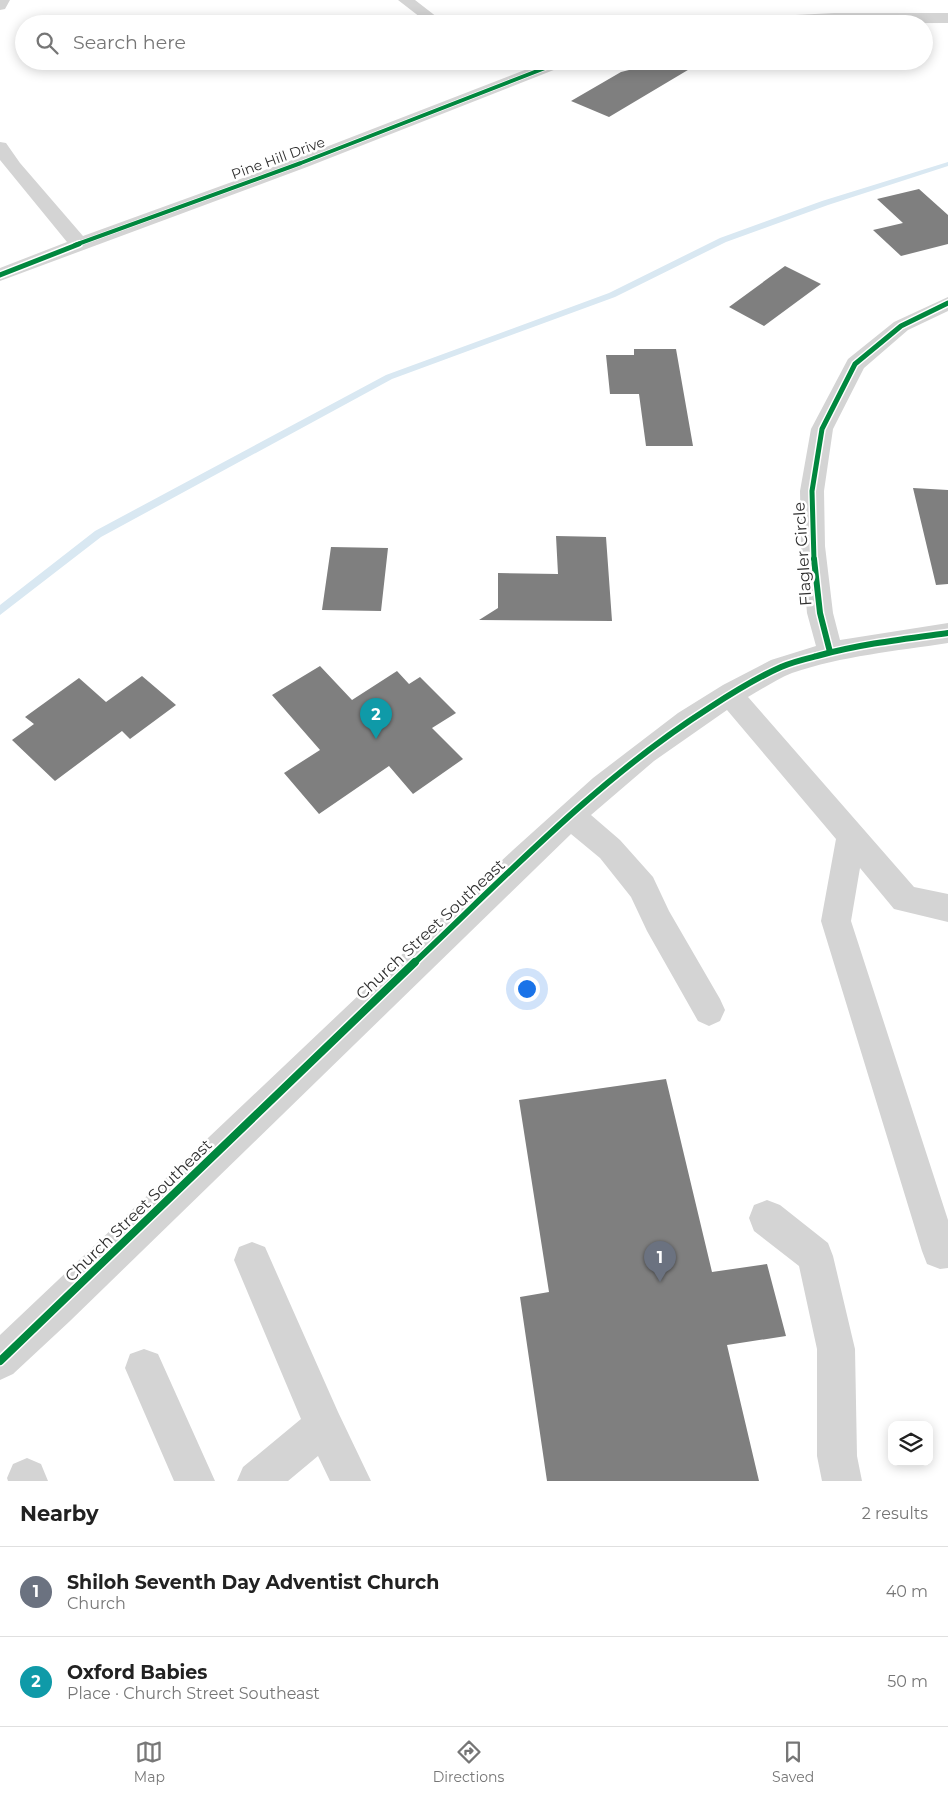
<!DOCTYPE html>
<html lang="en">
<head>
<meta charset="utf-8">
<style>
	:root { --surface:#fff; --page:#f2f2f2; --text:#222; --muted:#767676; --line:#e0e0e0; --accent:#787878 }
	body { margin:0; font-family:Montserrat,sans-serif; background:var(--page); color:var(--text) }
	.controls { position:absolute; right:15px; bottom:15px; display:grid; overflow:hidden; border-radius:10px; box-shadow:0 2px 12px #0003 }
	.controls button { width:45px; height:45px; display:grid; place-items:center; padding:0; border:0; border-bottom:1px solid var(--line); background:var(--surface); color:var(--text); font:25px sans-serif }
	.you { position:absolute; left:526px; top:988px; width:18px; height:18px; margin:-12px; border:4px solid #fff; border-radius:50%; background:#1a73e8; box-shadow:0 0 0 8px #1a73e833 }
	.badge { display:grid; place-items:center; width:32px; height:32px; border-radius:50%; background:var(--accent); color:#fff; font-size:16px; font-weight:700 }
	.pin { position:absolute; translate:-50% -41px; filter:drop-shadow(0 1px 2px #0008) }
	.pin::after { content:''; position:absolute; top:26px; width:18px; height:15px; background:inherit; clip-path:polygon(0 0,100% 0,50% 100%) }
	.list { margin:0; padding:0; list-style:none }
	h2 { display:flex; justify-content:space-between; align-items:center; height:65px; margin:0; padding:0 20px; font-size:21px }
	h2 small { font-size:16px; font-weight:400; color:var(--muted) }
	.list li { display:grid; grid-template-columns:32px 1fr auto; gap:15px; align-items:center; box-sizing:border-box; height:90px; padding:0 20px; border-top:1px solid var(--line) }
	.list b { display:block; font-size:19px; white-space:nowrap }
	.list p { margin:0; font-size:16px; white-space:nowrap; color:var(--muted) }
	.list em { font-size:16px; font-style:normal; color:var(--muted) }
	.icon { flex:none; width:28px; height:28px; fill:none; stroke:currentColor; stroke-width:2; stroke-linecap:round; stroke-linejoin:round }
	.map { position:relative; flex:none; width:948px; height:1481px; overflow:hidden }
	.search { position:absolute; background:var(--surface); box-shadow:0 2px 12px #0003; left:15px; right:15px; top:15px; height:55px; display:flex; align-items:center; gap:12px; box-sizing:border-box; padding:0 18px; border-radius:28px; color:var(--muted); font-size:19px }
	.sheet { height:245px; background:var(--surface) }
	nav { display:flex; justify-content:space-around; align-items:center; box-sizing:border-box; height:70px; border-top:1px solid var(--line); background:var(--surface); font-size:14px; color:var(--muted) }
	nav a { display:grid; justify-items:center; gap:2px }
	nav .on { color:var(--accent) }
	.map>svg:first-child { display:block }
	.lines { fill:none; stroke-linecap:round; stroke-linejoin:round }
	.stream { fill:#d9e8f2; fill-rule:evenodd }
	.building { fill:#7f7f7f }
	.minor { fill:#d4d4d4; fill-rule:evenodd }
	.cycleway-far3-casing { stroke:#fff; stroke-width:5.5 }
	.cycleway-far2-casing { stroke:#fff; stroke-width:8 }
	.cycleway-far1-casing { stroke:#fff; stroke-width:9 }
	.cycleway-casing { stroke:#fff; stroke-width:11 }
	.cycleway-far3 { stroke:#00873e; stroke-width:4 }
	.cycleway-far2 { stroke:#00873e; stroke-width:5 }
	.cycleway-far1 { stroke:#00873e; stroke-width:6 }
	.cycleway { stroke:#00873e; stroke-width:8 }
	.labels { text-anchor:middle; stroke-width:5; stroke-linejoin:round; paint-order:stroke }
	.far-street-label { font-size:14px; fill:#2f2f2f; stroke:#fff }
	.street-label { font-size:16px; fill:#2f2f2f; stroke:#fff }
</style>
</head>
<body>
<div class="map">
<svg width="948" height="1481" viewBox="0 0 948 1481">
	<rect width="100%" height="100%" fill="#fff"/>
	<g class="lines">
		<path class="stream" d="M 948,162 L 948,166 L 828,205 L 726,242 L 615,297 L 392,379 L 101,537 L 0,615 L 0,605 L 95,531 L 386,375 L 609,293 L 720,238 L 822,201 Z"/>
	</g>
	<path class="building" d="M 665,61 L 703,61 L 609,117 L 571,101 L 621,72 Z
		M 919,189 L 948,215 L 948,244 L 901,256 L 873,230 L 903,223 L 877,199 Z
		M 785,266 L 821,284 L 764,326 L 729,307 Z
		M 634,349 L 676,349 L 693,446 L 646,446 L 639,394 L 610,394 L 606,355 L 634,355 Z
		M 913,488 L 948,490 L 948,584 L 936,585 Z
		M 556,536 L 606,537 L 612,621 L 479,620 L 498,608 L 498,573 L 558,574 Z
		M 331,547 L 388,548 L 381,611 L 322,610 Z
		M 320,666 L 352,700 L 397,671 L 409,684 L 420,677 L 456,713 L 432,728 L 463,759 L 413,794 L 389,766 L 319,814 L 284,773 L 320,750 L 272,695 Z
		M 142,676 L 176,705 L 130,739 L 122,731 L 55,781 L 12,740 L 34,724 L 25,717 L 79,678 L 106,702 Z
		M 666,1079 L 712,1272 L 767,1264 L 786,1336 L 727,1345 L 759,1481 L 547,1481 L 520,1297 L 549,1292 L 519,1100 Z"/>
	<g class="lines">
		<path class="minor" d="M 0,0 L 10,0 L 5,9 L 0,10 Z
			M 398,0 L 415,0 L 446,24 L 429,24 Z
			M 834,13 L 948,13 L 948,23 L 714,24 L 716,21 L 721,19 Z
			M 548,61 L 571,61 L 569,64 L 307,167 L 0,281 L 0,268 L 67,242 L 0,160 L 0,142 L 6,143 L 20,163 L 83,236 L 295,159 Z
			M 948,297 L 948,311 L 908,330 L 864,368 L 833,429 L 824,491 L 825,546 L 833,613 L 840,640 L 948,623 L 948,643 C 896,651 842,656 792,673 C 777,679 762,689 748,697 L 914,887 L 948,894 L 948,922 L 894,909 L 860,868 L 851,921 L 948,1220 L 948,1268 L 940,1269 L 927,1264 L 922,1251 L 821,921 L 836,839 L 727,710 L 654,761 L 591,815 L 620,840 L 653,877 L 669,911 L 720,999 L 725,1010 L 720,1021 L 709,1026 L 698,1021 L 647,931 L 631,897 L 600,858 L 571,834 L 70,1321 L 13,1374 L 0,1380 L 0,1335 L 379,976 L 513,850 L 593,778 L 678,713 L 723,685 L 771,660 L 816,646 L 807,613 L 801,546 L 800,491 L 811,429 L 848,359 L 894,322 Z
			M 767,1200 L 780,1205 L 828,1243 L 833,1256 L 855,1349 L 857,1456 L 862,1481 L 822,1481 L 817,1456 L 817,1349 L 799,1266 L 754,1231 L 749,1218 L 754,1205 Z
			M 252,1242 L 265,1247 L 338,1412 L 371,1481 L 330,1481 L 318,1456 L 288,1481 L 237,1481 L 243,1467 L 301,1419 L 234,1260 L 239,1247 Z
			M 144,1349 L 158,1354 L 215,1481 L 174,1481 L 125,1368 L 130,1354 Z
			M 27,1458 L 41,1464 L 48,1481 L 8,1481 L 7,1478 L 13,1464 Z"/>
		<defs>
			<path id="cycleway-far3" d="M 75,245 L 301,163 L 563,61"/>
			<path id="cycleway-far2" d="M 0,275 L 79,244
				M 814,560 L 812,491 L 822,429 L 855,364 L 901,326 L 948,303"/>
			<path id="cycleway-far1" d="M 814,559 L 820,613 L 830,652
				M 414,963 C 508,874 599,778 709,708 C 732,693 756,678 781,667 C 792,662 805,659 817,656 C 860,644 904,639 948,633"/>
			<path id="cycleway" d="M 0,1361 L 415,962"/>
		</defs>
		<use href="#cycleway-far3" class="cycleway-far3-casing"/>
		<use href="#cycleway-far2" class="cycleway-far2-casing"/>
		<use href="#cycleway-far1" class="cycleway-far1-casing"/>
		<use href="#cycleway" class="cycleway-casing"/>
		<use href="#cycleway-far3" class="cycleway-far3"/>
		<use href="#cycleway-far2" class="cycleway-far2"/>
		<use href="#cycleway-far1" class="cycleway-far1"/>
		<use href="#cycleway" class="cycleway"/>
	</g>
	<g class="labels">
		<g class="far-street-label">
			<text transform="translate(278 158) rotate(-20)" y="5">Pine Hill Drive</text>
		</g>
		<g class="street-label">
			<text transform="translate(802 554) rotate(-94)" y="6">Flagler Circle</text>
			<text transform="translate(430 929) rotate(-43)" y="6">Church Street Southeast</text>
			<text transform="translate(138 1210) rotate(-44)" y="6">Church Street Southeast</text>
		</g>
	</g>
</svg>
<div class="controls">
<button><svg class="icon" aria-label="layers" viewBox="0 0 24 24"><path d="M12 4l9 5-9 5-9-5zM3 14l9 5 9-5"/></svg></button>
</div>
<div class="you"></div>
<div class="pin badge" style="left:660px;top:1282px;background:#6b7280">1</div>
<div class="pin badge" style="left:376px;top:739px;background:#0f9aa8">2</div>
<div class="search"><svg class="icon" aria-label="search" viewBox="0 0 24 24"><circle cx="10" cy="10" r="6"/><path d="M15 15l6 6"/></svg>Search here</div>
</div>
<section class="sheet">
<h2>Nearby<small>2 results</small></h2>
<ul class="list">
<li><span class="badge" style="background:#6b7280">1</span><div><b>Shiloh Seventh Day Adventist Church</b><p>Church</p></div><em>40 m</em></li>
<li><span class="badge" style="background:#0f9aa8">2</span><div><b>Oxford Babies</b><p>Place · Church Street Southeast</p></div><em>50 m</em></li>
</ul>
</section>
<nav>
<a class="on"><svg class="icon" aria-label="map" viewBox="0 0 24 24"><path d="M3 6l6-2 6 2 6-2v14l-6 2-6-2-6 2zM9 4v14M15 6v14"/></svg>Map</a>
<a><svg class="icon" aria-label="directions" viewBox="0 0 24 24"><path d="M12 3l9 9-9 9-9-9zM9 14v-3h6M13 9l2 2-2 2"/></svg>Directions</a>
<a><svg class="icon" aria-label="saved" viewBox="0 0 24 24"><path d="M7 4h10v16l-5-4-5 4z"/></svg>Saved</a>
</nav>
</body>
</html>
